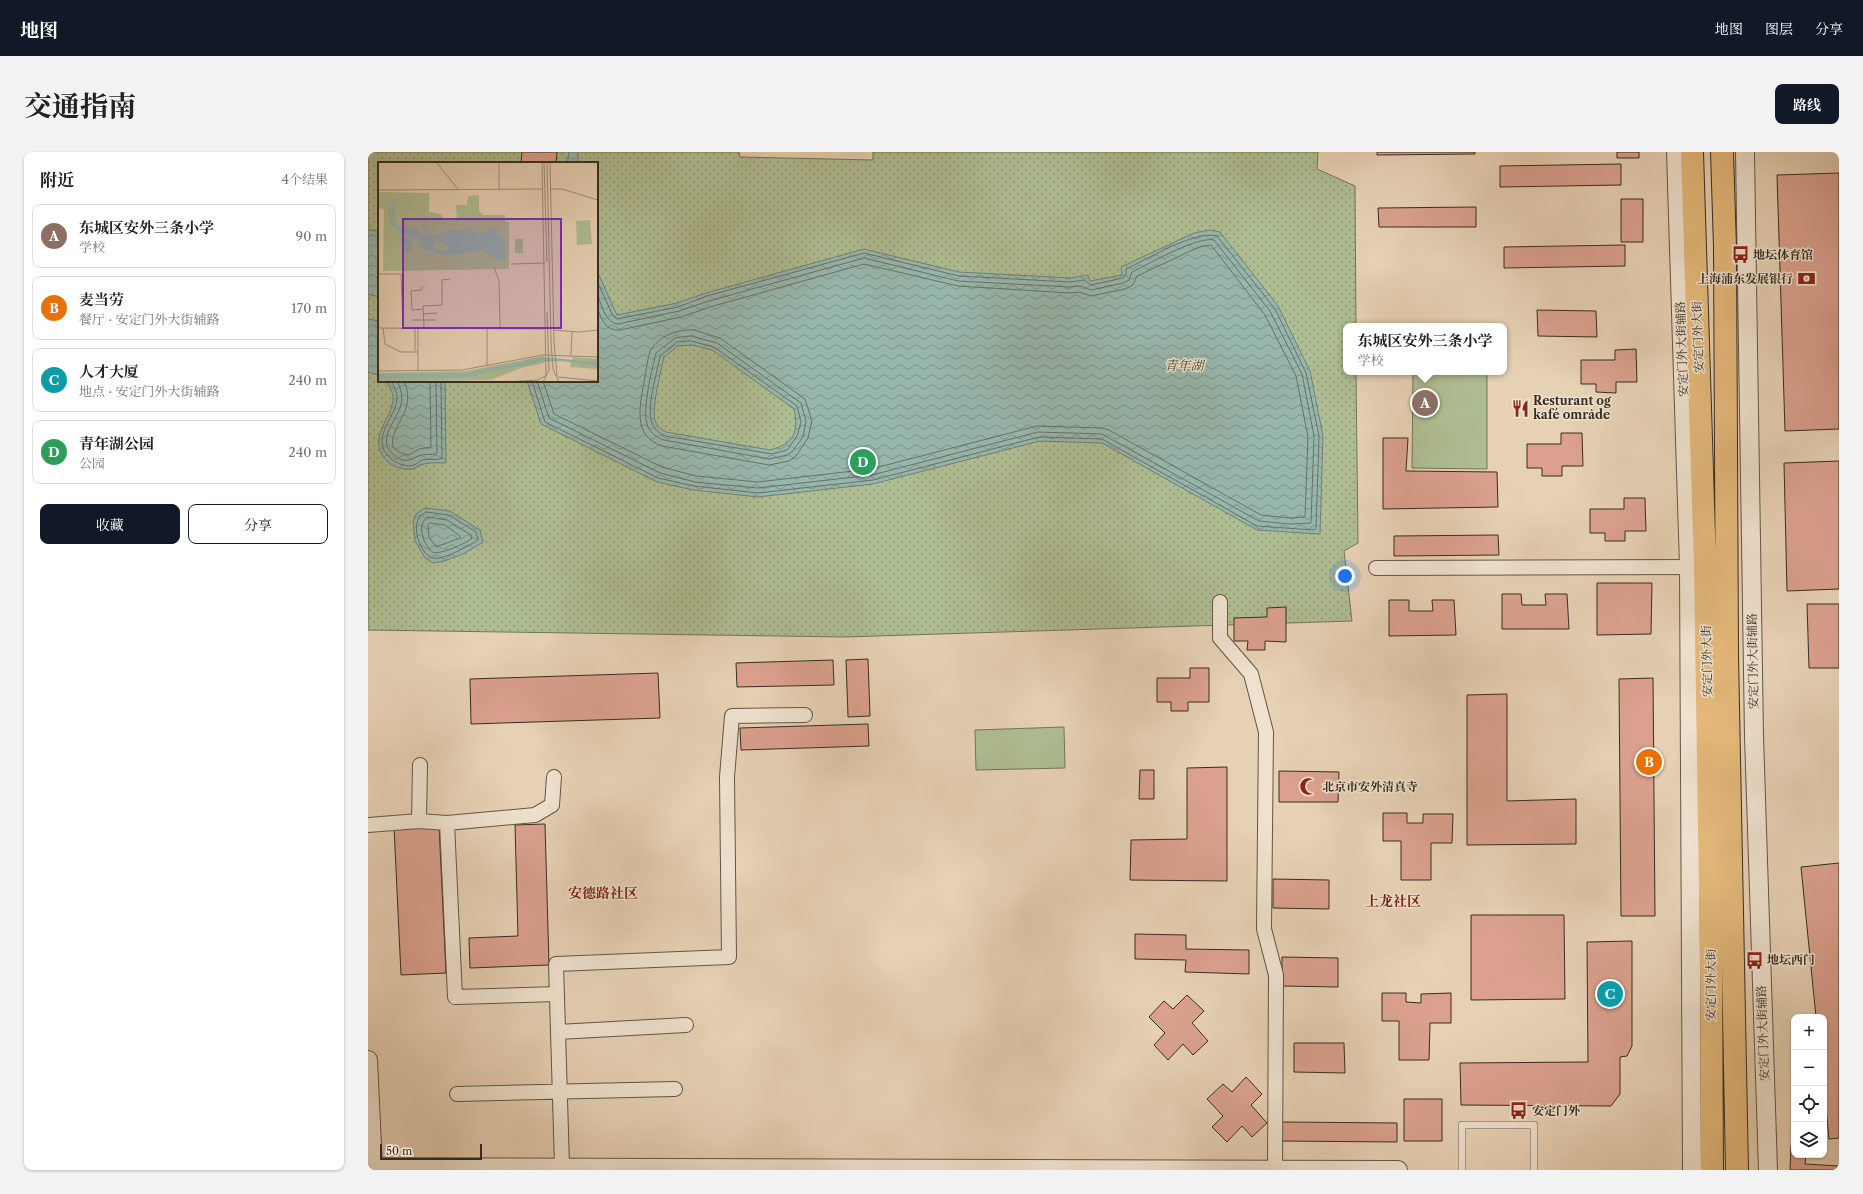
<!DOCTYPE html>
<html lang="zh">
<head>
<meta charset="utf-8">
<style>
	:root { --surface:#fff; --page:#f2f2f2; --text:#222; --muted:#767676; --line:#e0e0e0; --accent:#111827 }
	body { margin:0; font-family:"Libre Caslon Text","Noto Serif SC",serif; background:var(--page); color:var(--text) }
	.controls { position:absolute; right:12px; bottom:12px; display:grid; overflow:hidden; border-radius:8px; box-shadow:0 1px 3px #0004 }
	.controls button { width:36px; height:36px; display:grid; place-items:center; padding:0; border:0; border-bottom:1px solid var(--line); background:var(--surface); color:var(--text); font:20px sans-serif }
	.scale { position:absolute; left:12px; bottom:10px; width:102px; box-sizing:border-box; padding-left:4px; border:2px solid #362e23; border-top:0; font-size:11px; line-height:14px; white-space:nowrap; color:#362e23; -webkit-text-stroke:3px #efe1ce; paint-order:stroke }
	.you { position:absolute; left:977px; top:424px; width:14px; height:14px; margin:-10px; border:3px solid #fff; border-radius:50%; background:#1a73e8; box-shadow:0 0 0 6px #1a73e833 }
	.badge { display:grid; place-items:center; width:26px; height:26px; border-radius:50%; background:var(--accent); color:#fff; font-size:13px; font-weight:700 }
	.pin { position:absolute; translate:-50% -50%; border:2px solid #fff; box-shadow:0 1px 4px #0006 }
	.popup { position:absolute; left:975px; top:171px; width:164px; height:52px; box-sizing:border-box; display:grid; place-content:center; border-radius:8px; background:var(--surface); filter:drop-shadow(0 1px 3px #0005); font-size:13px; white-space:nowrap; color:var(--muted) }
	.popup b { font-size:15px; color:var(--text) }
	.popup::after { content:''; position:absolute; left:50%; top:100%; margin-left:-8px; border:8px solid transparent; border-top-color:var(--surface) }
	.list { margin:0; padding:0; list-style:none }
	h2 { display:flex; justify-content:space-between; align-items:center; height:52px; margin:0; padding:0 16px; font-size:17px }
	h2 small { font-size:13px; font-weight:400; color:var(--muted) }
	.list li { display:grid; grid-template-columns:26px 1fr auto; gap:12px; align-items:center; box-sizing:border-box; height:64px; margin:0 8px 8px; padding:0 8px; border:1px solid var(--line); border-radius:8px }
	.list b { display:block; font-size:15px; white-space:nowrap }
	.list p { margin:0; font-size:13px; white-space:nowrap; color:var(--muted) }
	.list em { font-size:13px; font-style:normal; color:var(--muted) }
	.actions { display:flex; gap:8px; padding:12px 16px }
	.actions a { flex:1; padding:9px 0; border:1px solid var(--accent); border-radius:8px; text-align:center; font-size:14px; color:var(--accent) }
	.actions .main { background:var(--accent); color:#fff }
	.icon { flex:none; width:22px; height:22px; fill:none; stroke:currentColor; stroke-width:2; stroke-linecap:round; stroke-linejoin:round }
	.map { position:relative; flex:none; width:1471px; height:1018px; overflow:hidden; border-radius:8px }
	header { display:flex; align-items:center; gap:24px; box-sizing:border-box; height:56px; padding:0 20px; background:var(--accent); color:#fff }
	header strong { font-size:19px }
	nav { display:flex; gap:22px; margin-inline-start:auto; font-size:14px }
	.intro { display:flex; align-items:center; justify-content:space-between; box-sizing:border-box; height:96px; padding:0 24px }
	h1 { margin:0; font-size:28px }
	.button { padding:10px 18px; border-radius:8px; background:var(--accent); color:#fff; font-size:14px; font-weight:700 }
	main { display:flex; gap:24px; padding:0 24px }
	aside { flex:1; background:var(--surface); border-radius:8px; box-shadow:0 1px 3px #0004 }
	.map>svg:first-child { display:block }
	.grass { fill:url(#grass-dots); stroke:#72765a; fill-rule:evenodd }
	.pitch { fill:#afbd92; stroke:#72765a }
	.water { fill:url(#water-waves); stroke:#708076; fill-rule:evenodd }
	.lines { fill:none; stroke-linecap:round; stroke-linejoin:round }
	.shore { stroke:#667268; stroke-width:1 }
	.building { fill:#dba18e; stroke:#362e23 }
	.service-casing { stroke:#625747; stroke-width:8 }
	.minor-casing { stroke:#625747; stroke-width:16 }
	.tertiary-casing { stroke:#625747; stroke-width:20 }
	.primary-casing { stroke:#362e23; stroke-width:24 }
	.service { stroke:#efe1ce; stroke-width:7 }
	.minor { stroke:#efe1ce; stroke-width:14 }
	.tertiary { stroke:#efe1ce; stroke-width:18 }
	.primary { stroke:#e4b87a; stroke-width:22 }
	.labels { text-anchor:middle; stroke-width:3; stroke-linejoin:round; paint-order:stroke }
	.poi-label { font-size:12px; font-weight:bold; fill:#362e23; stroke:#efe1ce; text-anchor:start }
	.street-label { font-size:12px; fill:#362e23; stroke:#efe1ce }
	.water-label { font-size:13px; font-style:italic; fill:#49493f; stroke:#efe1ce }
	.quarter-label { font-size:14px; font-weight:bold; fill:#7a1f14; stroke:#efe1ce }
	.inset-road { fill:none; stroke:#a0907a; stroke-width:1 }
	.view { fill:#7b2cbf; fill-opacity:0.15; stroke:#7b2cbf; stroke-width:2 }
	.inset-edge { fill:none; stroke:#362e23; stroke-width:2 }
</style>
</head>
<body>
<header>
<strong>地图</strong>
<nav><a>地图</a><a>图层</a><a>分享</a></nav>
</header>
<div class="intro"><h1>交通指南</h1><a class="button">路线</a></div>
<main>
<aside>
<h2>附近<small>4个结果</small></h2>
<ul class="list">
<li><span class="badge" style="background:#8d6e63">A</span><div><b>东城区安外三条小学</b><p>学校</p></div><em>90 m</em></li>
<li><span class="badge" style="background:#e8710a">B</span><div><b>麦当劳</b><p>餐厅 · 安定门外大街辅路</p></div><em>170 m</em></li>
<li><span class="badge" style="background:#0f9aa8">C</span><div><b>人才大厦</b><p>地点 · 安定门外大街辅路</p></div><em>240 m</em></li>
<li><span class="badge" style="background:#2e9e5b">D</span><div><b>青年湖公园</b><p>公园</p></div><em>240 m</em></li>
</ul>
<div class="actions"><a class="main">收藏</a><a>分享</a></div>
</aside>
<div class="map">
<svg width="1471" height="1018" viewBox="0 0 1471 1018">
	<defs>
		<pattern id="grass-dots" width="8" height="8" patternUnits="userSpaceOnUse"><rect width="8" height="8" fill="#afbd92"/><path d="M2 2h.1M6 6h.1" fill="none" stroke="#8f9a77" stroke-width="1.8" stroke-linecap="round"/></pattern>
		<pattern id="water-waves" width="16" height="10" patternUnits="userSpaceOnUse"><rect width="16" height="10" fill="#97b7ad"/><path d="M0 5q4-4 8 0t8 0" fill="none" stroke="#7c958c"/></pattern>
	</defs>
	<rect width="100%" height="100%" fill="#e7d1b4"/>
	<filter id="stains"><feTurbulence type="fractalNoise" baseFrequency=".005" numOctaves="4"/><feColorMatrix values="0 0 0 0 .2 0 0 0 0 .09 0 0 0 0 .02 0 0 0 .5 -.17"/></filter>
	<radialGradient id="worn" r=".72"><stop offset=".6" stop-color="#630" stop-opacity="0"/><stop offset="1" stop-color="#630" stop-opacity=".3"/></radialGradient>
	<path class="grass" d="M 0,0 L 371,0 L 372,5 L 505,8 L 505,0 L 950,0 L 949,17 L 987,34 L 988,174 L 978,174 L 978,220 L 988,220 L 990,391 L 976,399 L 984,469 L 477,485 L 0,478 ZM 11,11 L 229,11 L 229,229 L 11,229 Z"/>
	<path class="pitch" d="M 1045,220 L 1119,220 L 1119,317 L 1044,316 Z
		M 696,575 L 697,616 L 608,618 L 607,578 Z"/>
	<path class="water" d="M 201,0 L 210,0 L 210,11 L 199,11 Z
		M 0,78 L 11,79 L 11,145 L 0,142 Z
		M 842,78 L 852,80 L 910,154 L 942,219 L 955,284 L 952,382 L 889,378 L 734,291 L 672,289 L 505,332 L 390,345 L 325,338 L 289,330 L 173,272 L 159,229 L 229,229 L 229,119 L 249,163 L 309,151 L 338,141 L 496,97 L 591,120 L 703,126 L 720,123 L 722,129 L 754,123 L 753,115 L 826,81 ZM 324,193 L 344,198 L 426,257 C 431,280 426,292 402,298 L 298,280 C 294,278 290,275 288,271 C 282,259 293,220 296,205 L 310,194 Z
		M 0,167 L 11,169 L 11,223 L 0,220 Z
		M 18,229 L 77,229 L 78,311 C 71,311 63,310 56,312 C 47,314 48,319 37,317 C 28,316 21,312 16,306 C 0,282 25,267 25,246 C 25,240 21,234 18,229 Z
		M 57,356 L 82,359 L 112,378 L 115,390 L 95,402 L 76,409 L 65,411 L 57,406 L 47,389 L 45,370 L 48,362 Z"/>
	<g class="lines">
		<path class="shore" d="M 326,178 L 352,186 L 437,247 L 444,269 L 440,286 L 428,304 L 421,309 L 401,313 L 294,294 C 264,284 272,254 276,230 C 278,220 279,209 282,199 C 291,184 309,177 326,178 Z
			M 323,184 L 349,191 L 433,251 L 438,269 L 435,285 L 424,300 L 419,303 L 401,307 L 296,288 C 289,286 283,281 280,275 C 273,261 284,217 288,201 L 307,186 Z
			M 323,189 L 346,195 L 429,254 L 433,270 L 429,284 L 419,298 L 404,302 L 297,284 C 291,281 286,277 284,271 C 278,255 289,221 292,204 L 309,190 Z
			M 23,229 C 26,234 29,240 29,246 C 28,267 0,287 23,307 C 28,311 40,316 46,313 C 49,312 50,310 54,308 C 60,306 68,309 74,306 L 73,229
			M 29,229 C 33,237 35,244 33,253 C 29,269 7,288 26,303 C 36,312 41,308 51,304 C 57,301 64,304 69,301 L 68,229
			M 36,229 C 40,238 41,247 38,256 C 34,271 8,298 41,303 L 51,297 L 63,295 L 62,229
			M 164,229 L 177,270 L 290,326 L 326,334 L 390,341 L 505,328 L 671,285 L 734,287 L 889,374 L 946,378 L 948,376 L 951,284 L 938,221 L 907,157 L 849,84 C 827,78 780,107 758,117 L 758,123 L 755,126 L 723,133 L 716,128 L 702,130 L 591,124 L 496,101 L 339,144 L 310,155 L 249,167 L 245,164 L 229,129
			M 169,229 L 181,266 L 292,321 L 327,330 L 390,336 L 504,323 L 670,280 L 734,282 L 891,369 L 922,372 L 943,371 L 946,284 L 934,222 L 902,159 L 846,88 C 829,84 781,112 764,120 L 761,128 L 755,131 L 723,138 L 713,134 L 702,135 L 590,129 L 496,106 L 341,149 L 311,159 L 250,172 C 237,171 233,151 229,141
			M 175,229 L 186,262 L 294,315 L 328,324 L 390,330 L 503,317 L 669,274 L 734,276 L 741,278 L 893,363 L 922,366 L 937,365 L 940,285 L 928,224 L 897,163 L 843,93 L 831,95 L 769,124 L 765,133 L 757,137 L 723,144 L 711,140 L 702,141 L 590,134 L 496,112 L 342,155 L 313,165 L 252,178 C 237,179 234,167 229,156
			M 58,360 L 81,363 L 108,380 L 110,388 C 102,393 74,409 65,406 C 52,402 44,377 51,366 C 52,363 56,362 58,360 Z
			M 60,365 L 79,368 L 103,383 L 104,386 C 98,392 75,401 66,401 C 56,395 47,372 60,365 Z
			M 62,371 L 77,373 L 92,384 L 92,386 L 68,395 L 61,385 L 60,373 Z"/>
	</g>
	<path class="building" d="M 154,0 L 189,0 L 188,11 L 153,11 Z
		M 1009,0 L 1107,0 L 1107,2 L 1009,3 Z
		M 1249,0 L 1271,0 L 1271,6 L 1249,6 Z
		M 1253,12 L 1253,33 L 1132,35 L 1132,14 Z
		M 1471,21 L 1471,277 L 1417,279 L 1409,23 Z
		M 1253,47 L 1275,47 L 1275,90 L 1253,90 Z
		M 1108,55 L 1108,75 L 1011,75 L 1010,56 Z
		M 1257,93 L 1257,114 L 1136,116 L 1136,95 Z
		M 1169,158 L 1228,159 L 1229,185 L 1170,184 Z
		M 1268,197 L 1269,230 L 1248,230 L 1248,241 L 1228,240 L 1228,232 L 1213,232 L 1213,208 L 1247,208 L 1247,198 Z
		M 1193,281 L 1214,281 L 1215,314 L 1194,314 L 1194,324 L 1174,324 L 1174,316 L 1159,316 L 1159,292 L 1193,292 Z
		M 1015,286 L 1040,286 L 1038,319 L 1129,320 L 1130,355 L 1015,357 Z
		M 1471,309 L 1471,437 L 1419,439 L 1416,311 Z
		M 1256,346 L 1277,346 L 1278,379 L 1257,379 L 1257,389 L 1237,389 L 1237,381 L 1222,381 L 1222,357 L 1256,357 Z
		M 1130,383 L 1131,403 L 1026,404 L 1026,384 Z
		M 1229,431 L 1284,431 L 1283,482 L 1229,483 Z
		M 1134,442 L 1153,442 L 1154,453 L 1178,453 L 1177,442 L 1199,442 L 1201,477 L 1134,477 Z
		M 1021,448 L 1041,448 L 1041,459 L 1065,459 L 1064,448 L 1086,448 L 1088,483 L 1021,484 Z
		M 1439,452 L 1471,452 L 1471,516 L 1441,516 Z
		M 918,455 L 918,490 L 897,489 L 897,498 L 879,498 L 880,489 L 866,489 L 866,466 L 899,465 L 899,456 Z
		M 500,507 L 502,564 L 480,565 L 478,508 Z
		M 465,508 L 466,533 L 369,535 L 368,511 Z
		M 822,516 L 841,516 L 841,550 L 820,550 L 820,559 L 803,559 L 803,550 L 789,550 L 789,526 L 822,526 Z
		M 290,521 L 292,566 L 103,572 L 102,527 Z
		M 1285,526 L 1287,764 L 1253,764 L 1251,527 Z
		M 1139,542 L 1139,649 L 1208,647 L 1208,692 L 1099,693 L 1099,543 Z
		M 500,572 L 501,594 L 373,598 L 372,576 Z
		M 859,615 L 859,729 L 762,728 L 763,688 L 819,687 L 819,616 Z
		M 772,618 L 786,618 L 786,647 L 771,647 Z
		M 911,619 L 971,620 L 970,650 L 911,650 Z
		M 1015,661 L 1039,661 L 1039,671 L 1055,671 L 1055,662 L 1085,662 L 1084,691 L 1063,691 L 1063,728 L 1033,728 L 1033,689 L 1015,689 Z
		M 177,672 L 181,813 L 102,816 L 101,786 L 150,784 L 147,673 Z
		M 71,673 L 78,821 L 33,823 L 26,675 Z
		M 1471,711 L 1471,986 L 1461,987 L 1456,937 L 1456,865 L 1448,865 L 1433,715 Z
		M 905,727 L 961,728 L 961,757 L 905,756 Z
		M 1103,763 L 1196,763 L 1197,847 L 1103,848 Z
		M 767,782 L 818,783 L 818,797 L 881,798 L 881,822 L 817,820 L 818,808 L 767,807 Z
		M 1264,789 L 1264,894 L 1259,904 L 1252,905 L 1252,942 L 1243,954 L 1093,953 L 1092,911 L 1220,910 L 1219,790 Z
		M 914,805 L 970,806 L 970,835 L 914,834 Z
		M 1014,841 L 1038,841 L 1038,850 L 1053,851 L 1053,842 L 1083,841 L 1083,871 L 1062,871 L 1061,908 L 1031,908 L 1031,869 L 1014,869 Z
		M 819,843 L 836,859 L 824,871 L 840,889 L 825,903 L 815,892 L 800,908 L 786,893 L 797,881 L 781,865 L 796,849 L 805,857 Z
		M 926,891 L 976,891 L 977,921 L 926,920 Z
		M 878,925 L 894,942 L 883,953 L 899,971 L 884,985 L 874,974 L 859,990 L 844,975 L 855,964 L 839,947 L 855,932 L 864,940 Z
		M 1036,947 L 1074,947 L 1074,989 L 1036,989 Z
		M 914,970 L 1029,971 L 1029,990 L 914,989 Z
		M 1423,994 L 1426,994 L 1426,1003 L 1438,1003 L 1437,1012 L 1471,1014 L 1471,1018 L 1422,1018 Z"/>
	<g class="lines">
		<defs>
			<path id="service" d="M 1094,1018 L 1094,973 L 1166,973 L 1166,1018"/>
			<path id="minor" d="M 1008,416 L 1331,415
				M 852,450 L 852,486 L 883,522 L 898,580 L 896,777 L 908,823 L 907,1018
				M 52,613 L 51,669 L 79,671
				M 186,625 L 184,653 L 167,663 L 79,671 L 87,845 L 189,842
				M 0,673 L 51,669
				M 190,880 L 318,873
				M 89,942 L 307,937
				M 194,1014 L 188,812 L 361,805 L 359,625 L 364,564 L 437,563"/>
			<path id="tertiary" d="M 1308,0 L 1321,415 L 1324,1018
				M 1377,0 L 1386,584 L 1400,1018
				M 0,908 L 5,1015
				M 0,1015 L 1030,1018"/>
			<path id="primary" d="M 1324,0 L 1337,415 L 1343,803 L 1344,1018
				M 1354,0 L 1357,95 L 1359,503 L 1369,1018"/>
		</defs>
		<use href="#service" class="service-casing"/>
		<use href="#minor" class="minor-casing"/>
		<use href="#tertiary" class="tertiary-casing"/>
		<use href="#primary" class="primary-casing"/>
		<use href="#service" class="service"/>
		<use href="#minor" class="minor"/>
		<use href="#tertiary" class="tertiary"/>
		<use href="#primary" class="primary"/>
	</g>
	<defs>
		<symbol id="bus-bare" viewBox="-9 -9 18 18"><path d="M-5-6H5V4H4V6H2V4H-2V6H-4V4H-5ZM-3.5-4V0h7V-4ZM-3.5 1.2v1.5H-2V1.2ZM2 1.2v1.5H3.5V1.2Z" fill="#8f2418" stroke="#efe1ce" stroke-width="2.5" paint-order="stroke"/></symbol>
		<symbol id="bank-bare" viewBox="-9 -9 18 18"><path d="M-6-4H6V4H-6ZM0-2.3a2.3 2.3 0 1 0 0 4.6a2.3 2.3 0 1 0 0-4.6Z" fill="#8f2418" stroke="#efe1ce" stroke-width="2.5" paint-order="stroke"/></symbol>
		<symbol id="restaurant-bare" viewBox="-9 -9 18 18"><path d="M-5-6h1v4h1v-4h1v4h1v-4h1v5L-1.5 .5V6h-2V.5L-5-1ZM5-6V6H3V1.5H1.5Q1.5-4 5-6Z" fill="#8f2418" stroke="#efe1ce" stroke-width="2.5" paint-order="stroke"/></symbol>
		<symbol id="mosque-bare" viewBox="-9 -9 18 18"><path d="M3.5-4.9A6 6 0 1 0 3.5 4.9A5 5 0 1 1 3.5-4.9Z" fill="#8f2418" stroke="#efe1ce" stroke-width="2.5" paint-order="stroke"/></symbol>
	</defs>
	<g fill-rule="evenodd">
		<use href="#bus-bare" x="1360" y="90" width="25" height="25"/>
		<use href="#bank-bare" x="1426" y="114" width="25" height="25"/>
		<use href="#restaurant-bare" x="1140" y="244" width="25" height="25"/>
		<use href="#mosque-bare" x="928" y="622" width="25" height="25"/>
		<use href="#bus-bare" x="1374" y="796" width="25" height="25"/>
		<use href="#bus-bare" x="1138" y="946" width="25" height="25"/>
	</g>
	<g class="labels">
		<g class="poi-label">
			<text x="1385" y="107">地坛体育馆</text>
			<text x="1425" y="131" text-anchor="end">上海浦东发展银行</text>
			<text x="1165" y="253">Resturant og<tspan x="1165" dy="14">kafé område</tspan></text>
			<text x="954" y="639">北京市安外清真寺</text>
			<text x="1399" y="812">地坛西门</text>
			<text x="1164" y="963">安定门外</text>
		</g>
		<g class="street-label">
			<text transform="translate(1330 185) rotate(-92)" y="4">安定门外大街</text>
			<text transform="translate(1314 197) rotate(-92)" y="4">安定门外大街辅路</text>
			<text transform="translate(1339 509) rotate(-91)" y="4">安定门外大街</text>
			<text transform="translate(1385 509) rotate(-91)" y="4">安定门外大街辅路</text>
			<text transform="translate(1343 833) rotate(-90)" y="4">安定门外大街</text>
			<text transform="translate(1395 881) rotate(-92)" y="4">安定门外大街辅路</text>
		</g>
		<g class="water-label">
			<text x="816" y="218">青年湖</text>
		</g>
		<g class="quarter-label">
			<text x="235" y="746">安德路社区</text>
			<text x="1025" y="754">上龙社区</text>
		</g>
	</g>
	<g transform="translate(10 10)">
		<rect width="220" height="220" fill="#e7d1b4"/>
		<path d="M 0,30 L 51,31 L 51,50 L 63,52 L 65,57 L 79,58 L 78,43 L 89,43 L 90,34 L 101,33 L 101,49 L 105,53 L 127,53 L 127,59 L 131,60 L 131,107 L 5,109 L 6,47 L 1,46 ZM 166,194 L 166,201 L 143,206 L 113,218 L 0,220 L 0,211 L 88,209 ZM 195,195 L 220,197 L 220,207 L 192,205 Z" fill="#afbd92"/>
		<path d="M 212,58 L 214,82 L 199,83 L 198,59 ZM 137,77 L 145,77 L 145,91 L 137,91 Z" fill="#afbd92"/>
		<path d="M 16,36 L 18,36 L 16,56 L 19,64 L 35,66 L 47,73 L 49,72 L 45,64 L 46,52 L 24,45 L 24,44 L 47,52 L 47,64 L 52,74 L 78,67 L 103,71 L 116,65 L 126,80 L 127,98 L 120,98 L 104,88 L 67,94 L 43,86 L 41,78 L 23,72 L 12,61 L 10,49 ZM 58,78 L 70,84 L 70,88 L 56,87 ZM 23,75 L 33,77 L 33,90 L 26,89 L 27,83 L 22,80 ZM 163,195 L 220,200 L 220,204 L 183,199 L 162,200 L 82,216 L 0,217 L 0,212 L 88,211 Z" fill="#97b7ad" fill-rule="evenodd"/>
		<path class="inset-road" d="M 58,0 L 80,27M 121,0 L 121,28M 164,0 L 168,214M 166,0 L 169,100M 169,0 L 173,179 L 175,207 L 181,220M 172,0 L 176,179 L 179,214M 172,27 L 184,27 L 220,38M 0,28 L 165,27M 133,102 L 167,101M 116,105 L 121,119 L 122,166M 0,112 L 23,112 L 25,166M 45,124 L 43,128 L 33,129 L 34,148 L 45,147M 45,152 L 59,151M 34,158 L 58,158M 0,166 L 167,167M 5,166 L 7,182 L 23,190 L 40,190M 40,166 L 40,209M 46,166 L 45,144 L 64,143 L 64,118 L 72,117M 175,168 L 201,170 L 220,168M 37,189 L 37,166M 193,193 L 194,170M 109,204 L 109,166M 0,209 L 84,208 L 165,193 L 220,195M 180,215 L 220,219M 129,220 L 160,218 L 167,214M 165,220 L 171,208 L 169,150"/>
		<path class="view" d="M 25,57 L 183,57 L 183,166 L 25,166 Z"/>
		<rect width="220" height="220" class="inset-edge"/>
	</g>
	<rect width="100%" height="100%" filter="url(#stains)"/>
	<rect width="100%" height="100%" fill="url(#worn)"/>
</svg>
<div class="controls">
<button>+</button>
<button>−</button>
<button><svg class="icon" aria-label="locate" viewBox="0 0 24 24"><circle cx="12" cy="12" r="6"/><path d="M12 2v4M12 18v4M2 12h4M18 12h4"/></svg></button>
<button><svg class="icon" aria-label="layers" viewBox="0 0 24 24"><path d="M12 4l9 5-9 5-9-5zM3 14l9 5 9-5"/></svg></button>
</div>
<div class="scale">50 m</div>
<div class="you"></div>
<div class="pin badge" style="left:1057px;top:251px;background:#8d6e63">A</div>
<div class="popup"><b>东城区安外三条小学</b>学校</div>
<div class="pin badge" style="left:1281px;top:610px;background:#e8710a">B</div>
<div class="pin badge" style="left:1242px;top:842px;background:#0f9aa8">C</div>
<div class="pin badge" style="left:495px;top:310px;background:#2e9e5b">D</div>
</div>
</main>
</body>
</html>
